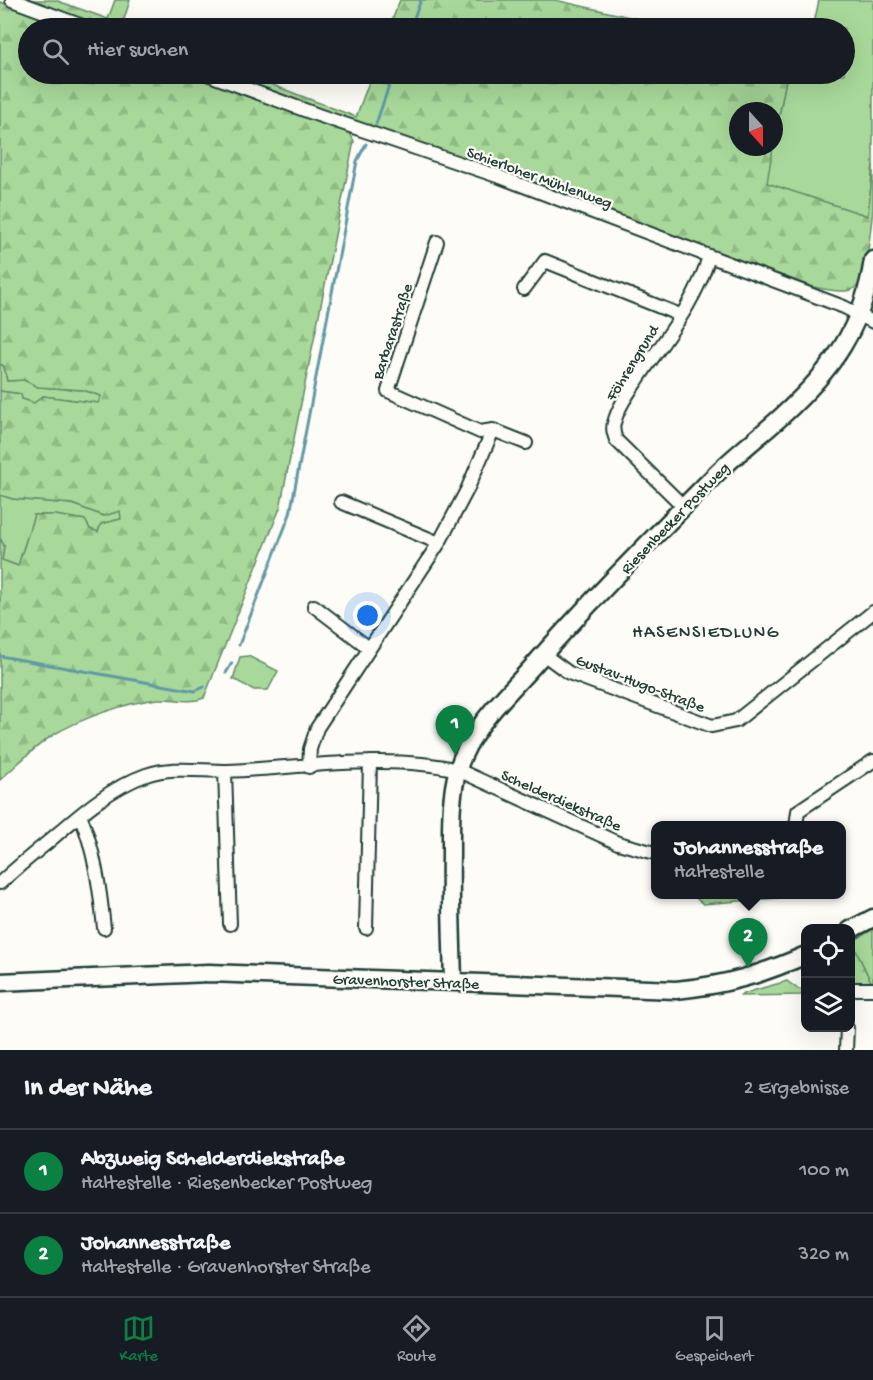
<!DOCTYPE html>
<html lang="de">
<head>
<meta charset="utf-8">
<style>
	:root { --surface:#171b24; --page:#242831; --text:#f1f3f6; --muted:#9ea1a6; --line:#363941; --accent:#0b8043 }
	body { margin:0; font-family:"Gochi Hand",sans-serif; background:var(--page); color:var(--text) }
	.controls { position:absolute; right:18px; bottom:18px; display:grid; overflow:hidden; border-radius:12px; box-shadow:0 6px 24px #0002 }
	.controls button { width:54px; height:54px; display:grid; place-items:center; padding:0; border:0; border-bottom:2px solid var(--line); background:var(--surface); color:var(--text); font:30px sans-serif }
	.compass { position:absolute; left:729px; top:102px; width:54px; height:54px; border-radius:50%; background:var(--surface); box-shadow:0 6px 24px #0002; rotate:159deg }
	.you { position:absolute; left:368px; top:616px; width:21px; height:21px; margin:-15px; border:4px solid #fff; border-radius:50%; background:#1a73e8; box-shadow:0 0 0 9px #1a73e833 }
	.badge { display:grid; place-items:center; width:39px; height:39px; border-radius:50%; background:var(--accent); color:#fff; font-size:20px; font-weight:700 }
	.pin { position:absolute; translate:-50% -50px; filter:drop-shadow(0 2px 3px #0008) }
	.pin::after { content:''; position:absolute; top:32px; width:21px; height:18px; background:inherit; clip-path:polygon(0 0,100% 0,50% 100%) }
	.popup { position:absolute; left:651px; top:821px; width:195px; height:78px; box-sizing:border-box; display:grid; place-content:center; border-radius:12px; background:var(--surface); filter:drop-shadow(0 2px 4px #0005); font-size:20px; white-space:nowrap; color:var(--muted) }
	.popup b { font-size:22px; color:var(--text) }
	.popup::after { content:''; position:absolute; left:50%; top:100%; margin-left:-12px; border:12px solid transparent; border-top-color:var(--surface) }
	.list { margin:0; padding:0; list-style:none }
	h2 { display:flex; justify-content:space-between; align-items:center; height:78px; margin:0; padding:0 24px; font-size:26px }
	h2 small { font-size:20px; font-weight:400; color:var(--muted) }
	.list li { display:grid; grid-template-columns:39px 1fr auto; gap:18px; align-items:center; box-sizing:border-box; height:84px; padding:0 24px; border-top:2px solid var(--line) }
	.list b { display:block; font-size:22px; white-space:nowrap }
	.list p { margin:0; font-size:20px; white-space:nowrap; color:var(--muted) }
	.list em { font-size:20px; font-style:normal; color:var(--muted) }
	.icon { flex:none; width:33px; height:33px; fill:none; stroke:currentColor; stroke-width:2; stroke-linecap:round; stroke-linejoin:round }
	.map { position:relative; flex:none; width:873px; height:1050px; overflow:hidden }
	.search { position:absolute; background:var(--surface); box-shadow:0 6px 24px #0002; left:18px; right:18px; top:18px; height:66px; display:flex; align-items:center; gap:15px; box-sizing:border-box; padding:0 21px; border-radius:33px; color:var(--muted); font-size:22px }
	.sheet { height:246px; background:var(--surface) }
	nav { display:flex; justify-content:space-around; align-items:center; box-sizing:border-box; height:84px; border-top:2px solid var(--line); background:var(--surface); font-size:16px; color:var(--muted) }
	nav a { display:grid; justify-items:center; gap:3px }
	nav .on { color:var(--accent) }
	.map>svg:first-child { display:block }
	.green { fill:#a8d99a; stroke:#648b67; stroke-width:1.5 }
	.forest { fill:url(#forest-firs); stroke:#648b67; stroke-width:1.5 }
	.lines { fill:none; stroke-linecap:round; stroke-linejoin:round }
	.stream { stroke:#6299a4; stroke-width:3 }
	.street-casing { stroke:#1f3d34; stroke-width:16 }
	.secondary-casing { stroke:#1f3d34; stroke-width:21 }
	.street { stroke:#fdfcf7; stroke-width:12 }
	.secondary { stroke:#fdfcf7; stroke-width:16 }
	.labels { text-anchor:middle; stroke-width:4.5; stroke-linejoin:round; paint-order:stroke }
	.street-label { font-size:16px; fill:#1f3d34; stroke:#fdfcf7 }
	.neighbourhood-label { font-size:18px; letter-spacing:1.5px; fill:#1f3d34; stroke:#fdfcf7 }
</style>
</head>
<body>
<div class="map">
<svg width="873" height="1050" viewBox="0 0 873 1050">
	<defs>
		<pattern id="forest-firs" width="22" height="20" patternUnits="userSpaceOnUse" patternTransform="scale(1.5)"><rect width="22" height="20" fill="#a8d99a"/><path d="M5 1l3.5 6h-7zM16 11l3.5 6h-7z" fill="#90bb85"/></pattern>
	</defs>
	<rect width="100%" height="100%" fill="#fdfcf7"/>
	<filter id="ink" filterUnits="userSpaceOnUse"><feTurbulence type="fractalNoise" baseFrequency=".0167" numOctaves="2"/><feDisplacementMap in="SourceGraphic" scale="12" xChannelSelector="R" yChannelSelector="G"/><feConvolveMatrix kernelMatrix="1 2 1 2 8 2 1 2 1" color-interpolation-filters="sRGB"/></filter>
	<g filter="url(#ink)">
		<path class="green" d="M 819,0 L 873,0 L 873,165 L 868,216 L 766,183 L 787,74 L 844,74 L 844,28 L 813,28 Z
			M 0,364 L 4,366 L 7,381 L 24,380 L 38,387 L 83,390 L 101,396 L 98,403 L 43,396 L 34,403 L 22,399 L 21,394 L 0,391 Z
			M 0,495 L 13,499 L 72,504 L 104,516 L 121,510 L 121,519 L 101,524 L 98,532 L 90,529 L 85,520 L 55,515 L 34,515 L 18,566 L 2,560 L 4,546 L 0,538 Z
			M 248,656 L 278,671 L 268,690 L 254,690 L 233,679 L 240,657 Z
			M 696,895 L 696,894 L 779,895 L 778,898 L 703,904 L 697,899 Z
			M 873,929 L 873,982 L 871,982 L 852,942 Z
			M 787,981 L 798,989 L 805,989 L 805,995 L 740,996 C 746,991 776,985 787,981 Z"/>
		<path class="forest" d="M 24,0 L 55,0 L 108,19 L 115,0 L 130,0 L 122,26 L 127,28 L 98,28 Z
			M 400,0 L 555,0 L 678,28 L 389,28 Z
			M 0,2 L 72,28 L 28,28 L 28,74 L 192,74 L 350,133 L 354,141 L 280,508 L 204,698 C 189,704 174,698 158,699 C 127,702 80,719 53,735 C 34,747 17,765 0,780 L 0,538 L 4,546 L 2,560 L 18,566 L 34,515 L 55,515 L 85,520 L 90,529 L 98,532 L 101,524 L 121,519 L 120,511 L 104,516 L 72,504 L 13,499 L 0,495 L 0,391 L 21,394 L 22,399 L 34,403 L 43,396 L 98,403 L 101,396 L 83,390 L 38,387 L 24,380 L 7,381 L 4,366 L 0,364 Z
			M 216,74 L 244,74 L 356,117 L 372,74 L 787,74 L 774,143 L 774,111 L 738,111 L 738,147 L 773,147 L 767,183 L 868,216 L 873,165 L 873,210 L 865,275 C 856,299 833,290 813,287 L 519,178 Z
			M 852,942 L 871,982 L 851,984 Z"/>
		<g class="lines">
			<path class="stream" d="M 410,28 L 421,0
				M 376,124 L 393,74
				M 239,645 L 290,514 L 357,161 L 366,144
				M 0,656 L 195,691 L 204,687
				M 226,673 L 232,663"/>
			<defs>
				<path id="street" d="M 12,0 L 88,28
					M 207,74 L 318,115 L 500,177 L 844,307 L 873,322
					M 437,242 L 388,391 L 480,432 L 493,430
					M 524,289 L 545,261 L 680,315
					M 341,502 L 439,543
					M 684,507 L 616,440 C 614,434 612,429 614,423 C 618,407 629,392 638,379 C 664,340 697,301 709,256
					M 314,606 L 369,648
					M 543,654 L 569,673 L 712,726 L 736,721 L 873,612
					M 309,767 L 310,749 L 317,728 L 439,543 L 467,490 L 493,430 L 526,443
					M 225,771 L 230,924
					M 80,815 C 95,851 100,890 104,928
					M 796,826 L 798,811 L 873,761
					M 0,883 C 15,869 32,855 48,842 C 77,817 109,788 146,775 C 172,766 199,771 227,771 C 299,768 388,753 458,770 L 618,843 L 655,853
					M 366,928 L 370,762
					M 850,989 L 873,989
					M 846,1050 L 847,1028"/>
				<path id="secondary" d="M 850,930 L 873,918
					M 0,982 L 209,973 L 676,990 C 726,985 760,975 806,955
					M 453,982 C 452,940 450,897 451,855 C 451,827 450,797 458,769 C 470,729 505,697 532,667 C 590,601 652,539 714,476 C 735,455 759,437 782,416 C 832,370 863,328 873,260"/>
			</defs>
			<use href="#street" class="street-casing"/>
			<use href="#secondary" class="secondary-casing"/>
			<use href="#street" class="street"/>
			<use href="#secondary" class="secondary"/>
		</g>
	</g>
	<g class="labels">
		<g class="street-label">
			<text transform="translate(540 176) rotate(20)" y="6">Schierloher Mühlenweg</text>
			<text transform="translate(391 331) rotate(-72)" y="6">Barbarastraße</text>
			<text transform="translate(631 362) rotate(-58)" y="6">Föhrengrund</text>
			<text transform="translate(674 517) rotate(-46)" y="6">Riesenbecker Postweg</text>
			<text transform="translate(641 682) rotate(21)" y="6">Gustav-Hugo-Straße</text>
			<text transform="translate(562 799) rotate(24)" y="6">Schelderdiekstraße</text>
			<text transform="translate(406 980) rotate(2)" y="6">Gravenhorster Straße</text>
		</g>
		<g class="neighbourhood-label">
			<text x="706" y="637">HASENSIEDLUNG</text>
		</g>
	</g>
</svg>
<div class="controls">
<button><svg class="icon" aria-label="locate" viewBox="0 0 24 24"><circle cx="12" cy="12" r="6"/><path d="M12 2v4M12 18v4M2 12h4M18 12h4"/></svg></button>
<button><svg class="icon" aria-label="layers" viewBox="0 0 24 24"><path d="M12 4l9 5-9 5-9-5zM3 14l9 5 9-5"/></svg></button>
</div>
<svg class="compass" viewBox="-18 -18 36 36"><path d="M0-13l5 13h-10z" fill="#e53935"/><path d="M0 13l5-13h-10z" fill="#9ea1a6"/></svg>
<div class="you"></div>
<div class="pin badge" style="left:455px;top:755px">1</div>
<div class="pin badge" style="left:748px;top:968px">2</div>
<div class="popup"><b>Johannesstraße</b>Haltestelle</div>
<div class="search"><svg class="icon" aria-label="search" viewBox="0 0 24 24"><circle cx="10" cy="10" r="6"/><path d="M15 15l6 6"/></svg>Hier suchen</div>
</div>
<section class="sheet">
<h2>In der Nähe<small>2 Ergebnisse</small></h2>
<ul class="list">
<li><span class="badge">1</span><div><b>Abzweig Schelderdiekstraße</b><p>Haltestelle · Riesenbecker Postweg</p></div><em>100 m</em></li>
<li><span class="badge">2</span><div><b>Johannesstraße</b><p>Haltestelle · Gravenhorster Straße</p></div><em>320 m</em></li>
</ul>
</section>
<nav>
<a class="on"><svg class="icon" aria-label="map" viewBox="0 0 24 24"><path d="M3 6l6-2 6 2 6-2v14l-6 2-6-2-6 2zM9 4v14M15 6v14"/></svg>Karte</a>
<a><svg class="icon" aria-label="directions" viewBox="0 0 24 24"><path d="M12 3l9 9-9 9-9-9zM9 14v-3h6M13 9l2 2-2 2"/></svg>Route</a>
<a><svg class="icon" aria-label="saved" viewBox="0 0 24 24"><path d="M7 4h10v16l-5-4-5 4z"/></svg>Gespeichert</a>
</nav>
</body>
</html>
